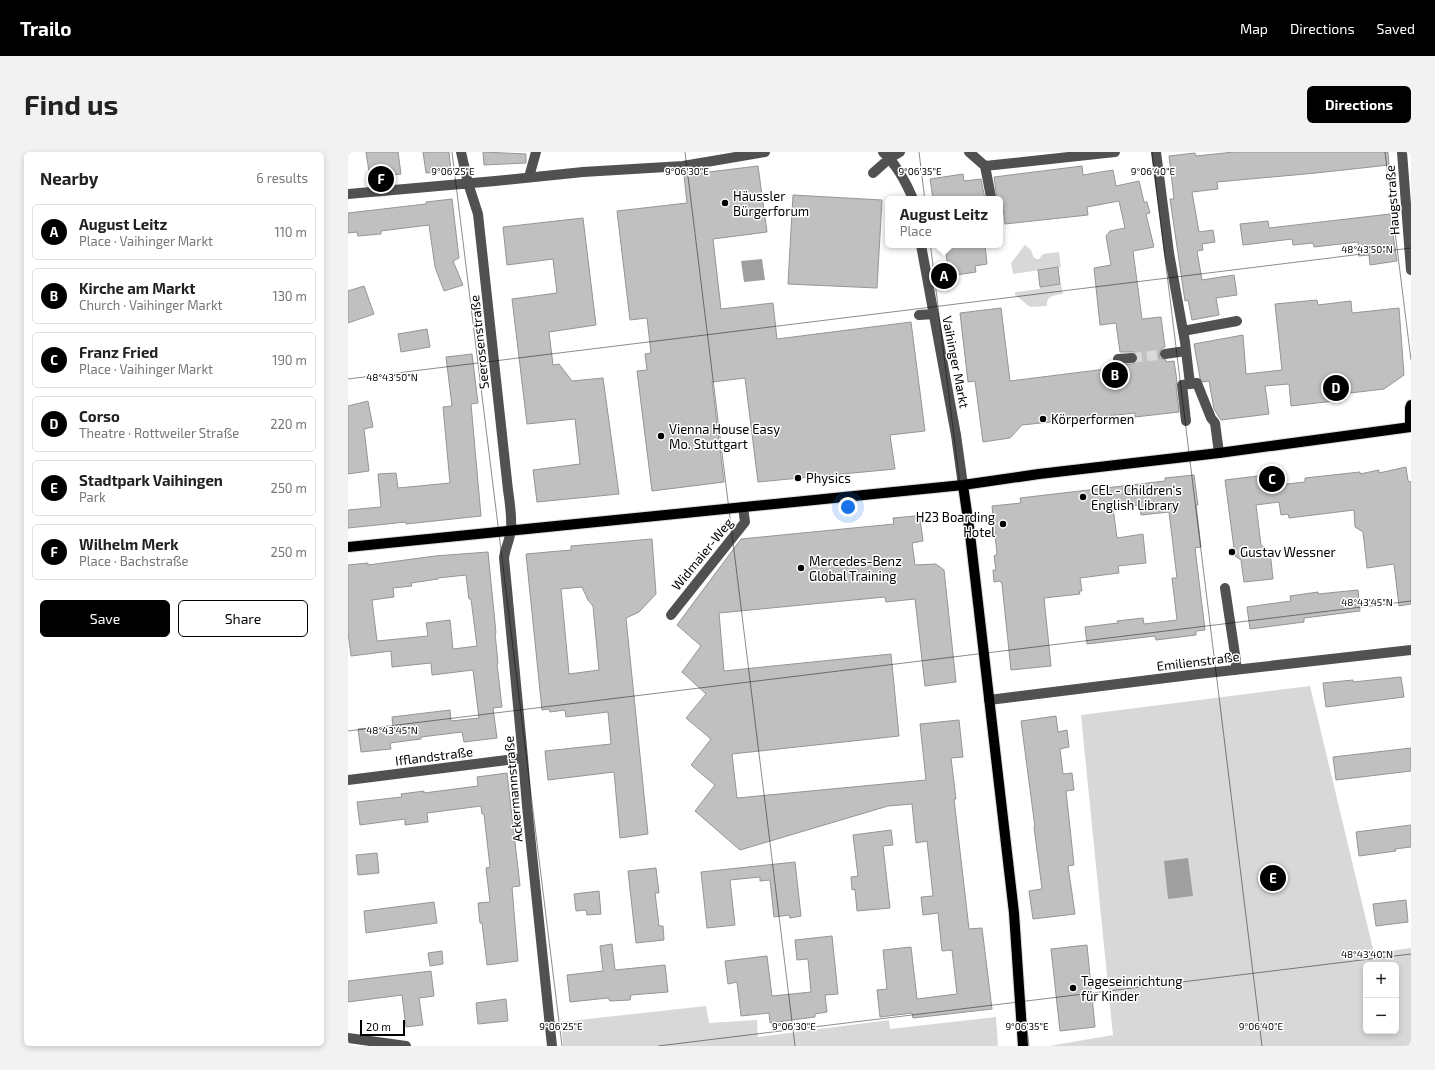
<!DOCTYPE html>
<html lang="en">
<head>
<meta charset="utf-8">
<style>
	:root { --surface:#fff; --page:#f2f2f2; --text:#222; --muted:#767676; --line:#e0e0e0; --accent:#000 }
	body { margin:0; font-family:"Exo 2",sans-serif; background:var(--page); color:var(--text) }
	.controls { position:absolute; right:12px; bottom:12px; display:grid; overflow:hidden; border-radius:6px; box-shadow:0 2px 6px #0003 }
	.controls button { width:36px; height:36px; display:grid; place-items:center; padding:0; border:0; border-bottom:1px solid var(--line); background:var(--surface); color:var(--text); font:20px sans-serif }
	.scale { position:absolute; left:12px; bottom:10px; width:45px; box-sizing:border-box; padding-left:4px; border:2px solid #000; border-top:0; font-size:11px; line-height:14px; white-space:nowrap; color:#000; -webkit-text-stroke:3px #fff; paint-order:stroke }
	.you { position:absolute; left:500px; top:355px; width:14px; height:14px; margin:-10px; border:3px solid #fff; border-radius:50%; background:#1a73e8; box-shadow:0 0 0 6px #1a73e833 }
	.badge { display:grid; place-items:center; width:26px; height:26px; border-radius:50%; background:var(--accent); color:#fff; font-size:13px; font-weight:700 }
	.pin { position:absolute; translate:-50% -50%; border:2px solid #fff; box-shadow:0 1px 4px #0006 }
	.popup { position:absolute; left:537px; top:44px; width:118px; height:52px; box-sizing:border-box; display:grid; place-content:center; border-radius:6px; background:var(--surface); filter:drop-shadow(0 1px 3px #0005); font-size:13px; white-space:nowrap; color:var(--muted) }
	.popup b { font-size:15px; color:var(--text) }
	.popup::after { content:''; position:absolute; left:50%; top:100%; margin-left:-8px; border:8px solid transparent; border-top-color:var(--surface) }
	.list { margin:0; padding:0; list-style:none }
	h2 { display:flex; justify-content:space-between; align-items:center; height:52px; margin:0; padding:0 16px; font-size:17px }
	h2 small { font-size:13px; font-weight:400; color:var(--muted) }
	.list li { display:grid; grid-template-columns:26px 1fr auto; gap:12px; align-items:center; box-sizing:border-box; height:56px; margin:0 8px 8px; padding:0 8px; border:1px solid var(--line); border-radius:6px }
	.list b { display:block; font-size:15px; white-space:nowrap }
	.list p { margin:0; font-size:13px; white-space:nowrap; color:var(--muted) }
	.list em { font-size:13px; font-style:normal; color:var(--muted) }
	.actions { display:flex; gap:8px; padding:12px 16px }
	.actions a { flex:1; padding:9px 0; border:1px solid var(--accent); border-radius:6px; text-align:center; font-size:14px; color:var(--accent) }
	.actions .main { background:var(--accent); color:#fff }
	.map { position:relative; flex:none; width:1063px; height:894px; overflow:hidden; border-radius:6px }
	header { display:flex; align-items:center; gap:24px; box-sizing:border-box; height:56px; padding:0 20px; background:var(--accent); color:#fff }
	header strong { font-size:19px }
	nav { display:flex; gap:22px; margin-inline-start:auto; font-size:14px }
	.intro { display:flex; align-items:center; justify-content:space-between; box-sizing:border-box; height:96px; padding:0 24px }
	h1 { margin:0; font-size:28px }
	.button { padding:10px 18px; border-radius:6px; background:var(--accent); color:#fff; font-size:14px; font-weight:700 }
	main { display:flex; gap:24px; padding:0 24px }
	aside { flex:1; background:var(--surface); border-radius:6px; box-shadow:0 2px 6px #0003 }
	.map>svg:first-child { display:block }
	.green { fill:#d8d8d8; fill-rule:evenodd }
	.water { fill:#9f9f9f }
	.building { fill:#c0c0c0; stroke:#959595; fill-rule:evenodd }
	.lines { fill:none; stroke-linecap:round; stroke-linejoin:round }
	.minor-tunnel { stroke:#d9d9d9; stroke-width:10; stroke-dasharray:10 5; stroke-linecap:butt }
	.major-casing { stroke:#dbdbdb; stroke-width:12 }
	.minor { stroke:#515151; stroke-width:10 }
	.major { stroke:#000; stroke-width:10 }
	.ticks { fill:none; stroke:#000; stroke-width:1; stroke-opacity:0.45 }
	.poi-dot { fill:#000; stroke:#fff; stroke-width:1.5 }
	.labels { text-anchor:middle; stroke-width:3; stroke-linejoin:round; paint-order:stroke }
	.poi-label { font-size:13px; fill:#000; stroke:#fff; text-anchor:start }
	.street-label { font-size:13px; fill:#000; stroke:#fff }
	.ticks-label { font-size:10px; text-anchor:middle; fill:#000; stroke:#fff; stroke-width:3; stroke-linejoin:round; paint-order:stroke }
</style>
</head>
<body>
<header>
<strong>Trailo</strong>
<nav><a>Map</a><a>Directions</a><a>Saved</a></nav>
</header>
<div class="intro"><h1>Find us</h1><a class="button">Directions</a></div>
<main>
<aside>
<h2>Nearby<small>6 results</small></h2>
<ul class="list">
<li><span class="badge">A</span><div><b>August Leitz</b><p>Place · Vaihinger Markt</p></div><em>110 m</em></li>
<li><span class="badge">B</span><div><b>Kirche am Markt</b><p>Church · Vaihinger Markt</p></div><em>130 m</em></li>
<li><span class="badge">C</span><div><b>Franz Fried</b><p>Place · Vaihinger Markt</p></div><em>190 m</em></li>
<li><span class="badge">D</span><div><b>Corso</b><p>Theatre · Rottweiler Straße</p></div><em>220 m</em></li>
<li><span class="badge">E</span><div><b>Stadtpark Vaihingen</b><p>Park</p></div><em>250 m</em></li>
<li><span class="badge">F</span><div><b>Wilhelm Merk</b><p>Place · Bachstraße</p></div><em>250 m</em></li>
</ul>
<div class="actions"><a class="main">Save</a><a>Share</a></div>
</aside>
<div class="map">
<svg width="1063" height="894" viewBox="0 0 1063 894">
	<rect width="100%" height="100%" fill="#fff"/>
	<path class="green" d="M 677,93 L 683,98 L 685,104 L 688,107 L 691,107 L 695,102 L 711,100 L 713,115 L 665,122 L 663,111 Z
		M 713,132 L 715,142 C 706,143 698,144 699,154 L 682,155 L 667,143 L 667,140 L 692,137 L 692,135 Z
		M 962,534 L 1026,801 L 1063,796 L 1063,894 L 701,894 L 765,883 L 733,563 ZM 1018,813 L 1048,813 L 1048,879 L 1018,879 Z
		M 358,854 L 361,871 L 409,868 L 410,885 L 541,868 L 542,877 L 648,865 L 650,894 L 215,894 L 213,870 Z"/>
	<path class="water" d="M 414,107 L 417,128 L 396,130 L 393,109 Z
		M 840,706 L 845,744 L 820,747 L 816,709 Z"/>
	<path class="building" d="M 18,0 L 50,0 L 53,22 L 22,26 Z
		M 75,0 L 101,0 L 103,19 L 78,21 Z
		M 135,0 L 178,2 L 178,11 L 136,13 Z
		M 886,0 L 1040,0 L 1041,13 L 968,21 L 869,30 L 870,37 L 844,40 L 851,80 L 865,78 L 867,90 L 854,92 L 855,98 L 849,99 L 854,128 L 886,123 L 889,143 L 868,146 L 871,163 L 844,168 L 840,148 L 837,149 L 822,47 L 826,47 L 821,4 L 847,1 L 848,4 Z
		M 410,14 L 419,80 L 365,87 L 373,157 L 425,151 L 429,187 L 563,170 L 577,279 L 542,283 L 547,317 L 410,330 L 397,226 L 364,230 L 376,330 L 304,339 L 289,219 L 299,218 L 297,202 L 303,201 L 299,166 L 282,168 L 269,59 L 339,51 L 336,23 Z
		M 734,14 L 735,23 L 765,18 L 768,34 L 791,29 L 796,50 L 799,50 L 802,61 L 798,62 L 806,95 L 785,99 L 794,167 L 813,165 L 817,195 L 813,197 L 811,203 L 812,206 L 818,208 L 818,210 L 826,209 L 829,229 L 828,234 L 831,260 L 787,265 L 787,261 L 674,273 L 662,286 L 635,290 L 627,229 L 620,230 L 612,161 L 653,156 L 662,229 L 774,215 L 773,213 L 785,212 L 790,208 L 790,203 L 786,200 L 772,200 L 768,171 L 752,173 L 746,116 L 763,113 L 758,84 L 762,79 L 777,76 L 771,49 L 739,55 L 740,63 L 657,72 L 654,47 L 649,47 L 646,25 Z
		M 615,22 L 616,29 L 633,27 L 637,47 L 585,47 L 582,27 Z
		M 445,43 L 534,48 L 529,136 L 440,132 Z
		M 104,47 L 111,106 L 105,109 L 115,133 L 96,139 L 87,115 L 81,73 L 33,79 L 33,82 L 10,84 L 9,80 L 0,81 L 0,61 L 78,52 L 78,50 Z
		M 1042,62 L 1049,109 L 1022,113 L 1021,103 L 1011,104 L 1010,90 L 966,95 L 965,91 L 945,93 L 944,87 L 895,93 L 892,72 L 920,69 L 921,76 Z
		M 235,66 L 248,173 L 201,180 L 205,213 L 211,212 L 224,229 L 255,226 L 271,342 L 189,350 L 185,318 L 232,312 L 227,267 L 179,272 L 164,147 L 209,141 L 205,107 L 159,113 L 155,75 Z
		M 597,93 L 637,93 L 639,112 L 627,114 L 628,120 L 601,124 Z
		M 710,115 L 712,132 L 692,135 L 690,118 Z
		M 16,134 L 26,162 L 0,171 L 0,139 Z
		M 969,148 L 970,153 L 1003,149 L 1004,161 L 1051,156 L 1056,223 L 1036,237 L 985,243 L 986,249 L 943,254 L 941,232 L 917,234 L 921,262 L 873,268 L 866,257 L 861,229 L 855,230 L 852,226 L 846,192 L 895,183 L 898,222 L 934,218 L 927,152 Z
		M 79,177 L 82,195 L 53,200 L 50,182 Z
		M 124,202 L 130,251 L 123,252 L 133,364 L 58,372 L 58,370 L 0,376 L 0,358 L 33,355 L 30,322 L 48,321 L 50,336 L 102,331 L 95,255 L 104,254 L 98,205 Z
		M 20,249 L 25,275 L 16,277 L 21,319 L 0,322 L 0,254 Z
		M 1058,315 L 1060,329 L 1063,330 L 1063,452 L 1051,454 L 1046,412 L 1019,416 L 1015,380 L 1007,375 L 1006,358 L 941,366 L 940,362 L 933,363 L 931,350 L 908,353 L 913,393 L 922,399 L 925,427 L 896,430 L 893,408 L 887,404 L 877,328 L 910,324 L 910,326 L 919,325 L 920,334 L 957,330 L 957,326 L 1012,320 L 1012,322 L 1031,318 L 1031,321 Z
		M 846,323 L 850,353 L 848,353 L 853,395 L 847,396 L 857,478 L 848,479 L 848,483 L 808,488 L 807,484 L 739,492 L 737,475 L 770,471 L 769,469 L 795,466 L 796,472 L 829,468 L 824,426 L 829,426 L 821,360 L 793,363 L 792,353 L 765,356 L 769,386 L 795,382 L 798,411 L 770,414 L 771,421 L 732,426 L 734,439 L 731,439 L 732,442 L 696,446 L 703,514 L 663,518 L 654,432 L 652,429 L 646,430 L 645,418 L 648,418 L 646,404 L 649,402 L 644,354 L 673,351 L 672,346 L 817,329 L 817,326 Z
		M 567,364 L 572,367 L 575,389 L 564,391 L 567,413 L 588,412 L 596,418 L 608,530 L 577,534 L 567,447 L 538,450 L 537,445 L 371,461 L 376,519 L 543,502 L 551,584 L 384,602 L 389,646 L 578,628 L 572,572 L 611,568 L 615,605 L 603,606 L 608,647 L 606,647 L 621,777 L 634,776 L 644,857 L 565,866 L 564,861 L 532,865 L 529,838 L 539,837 L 535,798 L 563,795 L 569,847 L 609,842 L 604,798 L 594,799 L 590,761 L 575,763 L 573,745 L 585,744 L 579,689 L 568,691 L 564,652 L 540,654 L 392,698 L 347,659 L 367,633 L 343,613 L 363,587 L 338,566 L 358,542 L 334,520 L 353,494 L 329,473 L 393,387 L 546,372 L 545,366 Z
		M 304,387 L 308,442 L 291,460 L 278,466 L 300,682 L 272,686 L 266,620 L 200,628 L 197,599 L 263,592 L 260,560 L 218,565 L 217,558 L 202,560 L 201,557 L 194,558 L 178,402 L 223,398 L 223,394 ZM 234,435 L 240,448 L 245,454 L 251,518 L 221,522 L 213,437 Z
		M 140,400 L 148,481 L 147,481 L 150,511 L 149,512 L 154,555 L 145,556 L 149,586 L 116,590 L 114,580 L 73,585 L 73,587 L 42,591 L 43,597 L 13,600 L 10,577 L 45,574 L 44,565 L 102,558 L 103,569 L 131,566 L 125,518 L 84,523 L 83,511 L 44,515 L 43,499 L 3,504 L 0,481 L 0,413 L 20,411 L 20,413 L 87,404 ZM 118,423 L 121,447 L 123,447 L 129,494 L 105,497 L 102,468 L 78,471 L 80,484 L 29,489 L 24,448 L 46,445 L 45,436 L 64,434 L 63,431 L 90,427 L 90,426 Z
		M 1010,438 L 1012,459 L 956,466 L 956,470 L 902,477 L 899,455 L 943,449 L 942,444 L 970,440 L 970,442 Z
		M 1053,525 L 1056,545 L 978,555 L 975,531 L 1005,528 L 1005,530 Z
		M 708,564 L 710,580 L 719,578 L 721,595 L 712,597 L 715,622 L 724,621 L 726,638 L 718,639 L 726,713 L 720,714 L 727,762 L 685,767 L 681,739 L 694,737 L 686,675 L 687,675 L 673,569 Z
		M 1063,596 L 1063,619 L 988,628 L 985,605 Z
		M 159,621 L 172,734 L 164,735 L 170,809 L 139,813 L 134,771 L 132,771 L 130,751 L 142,750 L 138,716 L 142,715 L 136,662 L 134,662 L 133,654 L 79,661 L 80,670 L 57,673 L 57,667 L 12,673 L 9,650 L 54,645 L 53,642 L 76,639 L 76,641 L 130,634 L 129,625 Z
		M 1063,673 L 1063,695 L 1047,697 L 1048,699 L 1011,704 L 1008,680 Z
		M 543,678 L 545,693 L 535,694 L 542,756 L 509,759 L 507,737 L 504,738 L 503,725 L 510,724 L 505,683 Z
		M 29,701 L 31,721 L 10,723 L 8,703 Z
		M 447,710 L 453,764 L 442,766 L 441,763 L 426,765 L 422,728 L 412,729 L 412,725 L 382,728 L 387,773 L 359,776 L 353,720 Z
		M 308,716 L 311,741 L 307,741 L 311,774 L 315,774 L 316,788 L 288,791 L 280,719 Z
		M 251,739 L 253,762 L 239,763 L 238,758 L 228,759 L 226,742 Z
		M 1058,748 L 1060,770 L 1028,774 L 1025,752 Z
		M 86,750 L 89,771 L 18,781 L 16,759 Z
		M 484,784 L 490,842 L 477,843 L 479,860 L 467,862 L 467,865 L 422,871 L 421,861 L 393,864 L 389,830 L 380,832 L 377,809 L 419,804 L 424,844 L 463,840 L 460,807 L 449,808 L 447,788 Z
		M 264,792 L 267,818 L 317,813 L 320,840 L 283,843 L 282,848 L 262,849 L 260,846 L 222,850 L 219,823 L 255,819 L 252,794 Z
		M 739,793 L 747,875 L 712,879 L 703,797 Z
		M 94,799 L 95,812 L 82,814 L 80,801 Z
		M 83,819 L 86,844 L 71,846 L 75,873 L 58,875 L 54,843 L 0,850 L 0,829 Z
		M 158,847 L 160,869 L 130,872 L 128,851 Z"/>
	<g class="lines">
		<path class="minor-tunnel" d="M 784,206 L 817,202"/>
		<defs>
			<path id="major" d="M 1062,275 L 1062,256 L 1063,253
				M 615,333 L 622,382 L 666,761 L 675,894
				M 0,395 L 615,333 L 691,322 L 871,301 L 1063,275"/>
		</defs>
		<use href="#major" class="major-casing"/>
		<path class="minor" d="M 113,0 L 120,31 L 130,62 L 160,338 C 162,351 164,365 163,378 C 162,387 157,397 156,406 L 175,606 L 179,654 L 204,894
			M 535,0 C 549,13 558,30 565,47
			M 621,0 L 637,14
			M 808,0 L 821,101 L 837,190 L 842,232
			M 1054,0 L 1063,118
			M 637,14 L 767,0
			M 637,14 L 643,45
			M 525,21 L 542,6 L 552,0
			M 181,25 L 188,0
			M 0,42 L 147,29 L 235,20 L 335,14 L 417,0
			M 573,93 L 608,283 L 615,333
			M 571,163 L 586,162
			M 835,179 L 889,169
			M 817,202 L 838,199
			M 770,207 L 784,206
			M 838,269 L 834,233 L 849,231 L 863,266 L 867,271 L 871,301
			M 877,436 L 888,509 L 888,518
			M 323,463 L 397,370 L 395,355
			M 641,548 L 850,522 L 1063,498
			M 0,628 L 175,606
			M 0,886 L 58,894"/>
		<use href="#major" class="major"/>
	</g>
	<path class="ticks" d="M 104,0 L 214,894M 337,0 L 447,894M 571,0 L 681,894M 804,0 L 914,894M 1037,0 L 1063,208M 0,227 L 1063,96M 0,579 L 1063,449M 310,894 L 1063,802"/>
	<g class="poi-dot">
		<circle cx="377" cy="51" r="4"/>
		<circle cx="695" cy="267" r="4"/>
		<circle cx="313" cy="284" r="4"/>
		<circle cx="450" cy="326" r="4"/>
		<circle cx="735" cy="345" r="4"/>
		<circle cx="655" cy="372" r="4"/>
		<circle cx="884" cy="400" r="4"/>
		<circle cx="453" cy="416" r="4"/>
		<circle cx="725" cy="836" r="4"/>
	</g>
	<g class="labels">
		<g class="poi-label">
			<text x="385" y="49">Häussler<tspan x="385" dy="15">Bürgerforum</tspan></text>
			<text x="703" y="272">Körperformen</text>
			<text x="321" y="282">Vienna House Easy<tspan x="321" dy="15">Mo. Stuttgart</tspan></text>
			<text x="458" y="331">Physics</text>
			<text x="743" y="343">CEL - Children‘s<tspan x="743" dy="15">English Library</tspan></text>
			<text x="647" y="370" text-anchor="end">H23 Boarding<tspan x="647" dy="15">Hotel</tspan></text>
			<text x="892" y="405">Gustav Wessner</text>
			<text x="461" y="414">Mercedes-Benz<tspan x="461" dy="15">Global Training</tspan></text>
			<text x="733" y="834">Tageseinrichtung<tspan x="733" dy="15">für Kinder</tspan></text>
		</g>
		<g class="street-label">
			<text transform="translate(1044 48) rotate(-94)" y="5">Haugstraße</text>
			<text transform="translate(131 190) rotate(-96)" y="5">Seerosenstraße</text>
			<text transform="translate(608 210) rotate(79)" y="5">Vaihinger Markt</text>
			<text transform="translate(354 402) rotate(-51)" y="5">Widmaier-Weg</text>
			<text transform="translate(850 509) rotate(-7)" y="5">Emilienstraße</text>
			<text transform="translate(86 604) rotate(-7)" y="5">Ifflandstraße</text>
			<text transform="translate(165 637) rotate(-95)" y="5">Ackermannstraße</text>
		</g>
	</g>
	<g class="ticks-label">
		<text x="105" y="23">9°06'25"E</text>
		<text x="339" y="23">9°06'30"E</text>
		<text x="572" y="23">9°06'35"E</text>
		<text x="805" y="23">9°06'40"E</text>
		<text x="1019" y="101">48°43'50"N</text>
		<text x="44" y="229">48°43'50"N</text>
		<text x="1019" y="454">48°43'45"N</text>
		<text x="44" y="582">48°43'45"N</text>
		<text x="1019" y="806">48°43'40"N</text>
		<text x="213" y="878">9°06'25"E</text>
		<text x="446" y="878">9°06'30"E</text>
		<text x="679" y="878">9°06'35"E</text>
		<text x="913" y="878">9°06'40"E</text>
	</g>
</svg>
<div class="controls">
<button>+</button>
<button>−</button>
</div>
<div class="scale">20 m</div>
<div class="you"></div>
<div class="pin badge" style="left:596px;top:124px">A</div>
<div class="popup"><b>August Leitz</b>Place</div>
<div class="pin badge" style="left:767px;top:223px">B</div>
<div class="pin badge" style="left:924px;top:327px">C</div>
<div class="pin badge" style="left:988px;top:236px">D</div>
<div class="pin badge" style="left:925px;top:726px">E</div>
<div class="pin badge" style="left:33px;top:27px">F</div>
</div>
</main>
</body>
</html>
